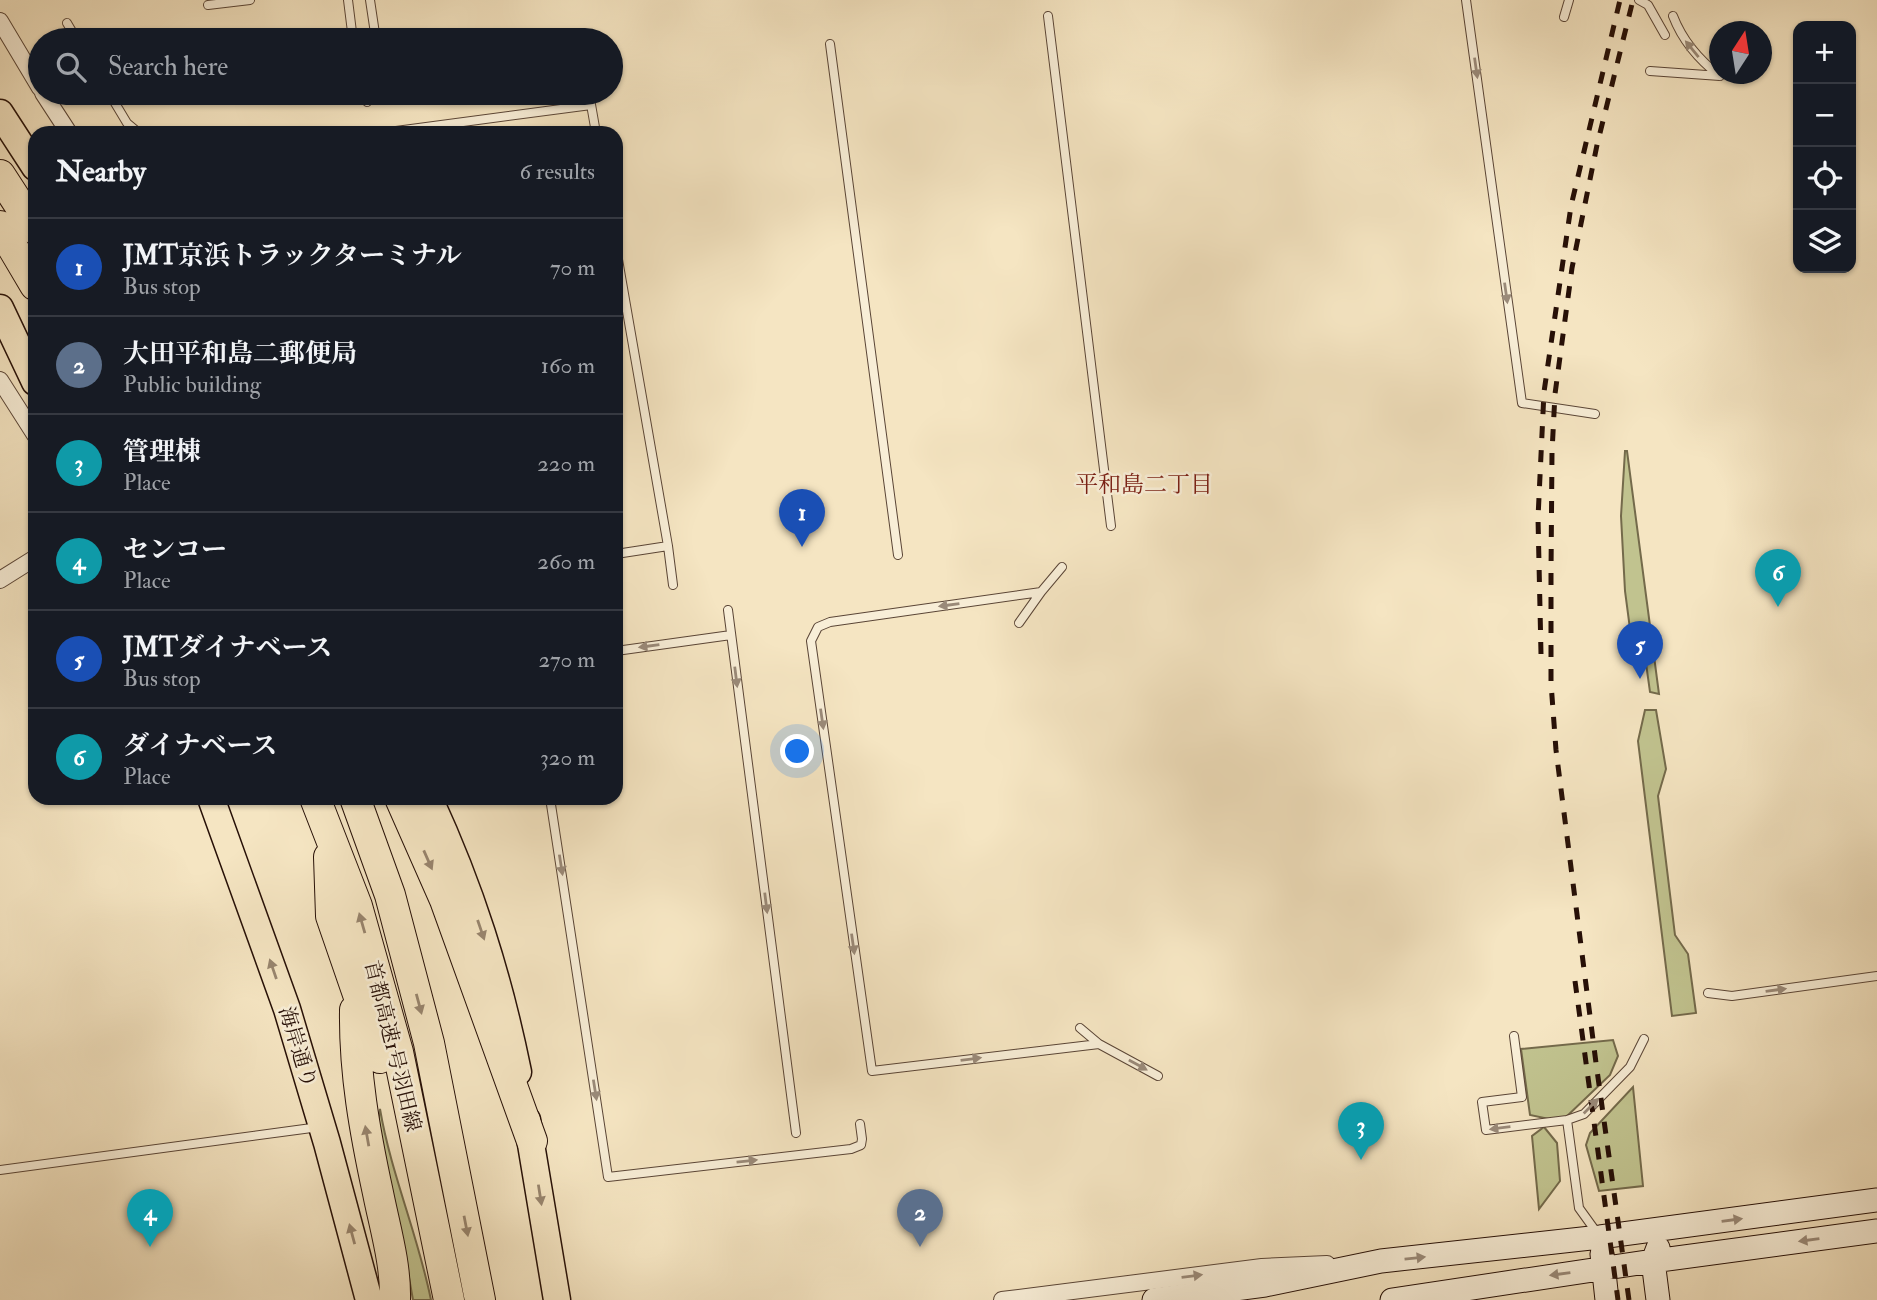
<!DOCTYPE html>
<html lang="en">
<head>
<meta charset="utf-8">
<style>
	:root { --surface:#171b24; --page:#242831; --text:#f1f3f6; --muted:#9ea1a6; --line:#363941; --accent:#0f766e }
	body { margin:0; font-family:"IM FELL Double Pica","Noto Serif JP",serif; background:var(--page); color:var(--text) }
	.controls { position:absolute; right:21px; top:21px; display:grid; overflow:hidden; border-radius:14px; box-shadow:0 2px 5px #0004 }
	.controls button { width:63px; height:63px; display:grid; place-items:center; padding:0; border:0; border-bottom:2px solid var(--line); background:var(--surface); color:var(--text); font:35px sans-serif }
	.compass { position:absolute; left:1709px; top:21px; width:63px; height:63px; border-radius:50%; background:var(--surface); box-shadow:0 2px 5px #0004; rotate:12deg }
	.you { position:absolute; left:798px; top:752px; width:24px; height:24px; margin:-18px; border:5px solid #fff; border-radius:50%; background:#1a73e8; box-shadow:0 0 0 10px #1a73e833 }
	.badge { display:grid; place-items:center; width:46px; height:46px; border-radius:50%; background:var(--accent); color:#fff; font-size:23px; font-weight:700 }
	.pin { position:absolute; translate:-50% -58px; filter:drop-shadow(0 2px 4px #0008) }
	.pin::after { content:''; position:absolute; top:37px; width:24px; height:21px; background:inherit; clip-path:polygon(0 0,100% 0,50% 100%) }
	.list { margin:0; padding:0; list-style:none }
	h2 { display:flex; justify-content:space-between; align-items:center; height:91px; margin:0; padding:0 28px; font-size:30px }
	h2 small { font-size:23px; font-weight:400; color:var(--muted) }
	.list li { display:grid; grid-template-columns:46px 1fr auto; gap:21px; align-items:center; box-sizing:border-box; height:98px; padding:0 28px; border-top:2px solid var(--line) }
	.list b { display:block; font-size:26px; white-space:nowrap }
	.list p { margin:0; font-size:23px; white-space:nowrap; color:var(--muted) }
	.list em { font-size:23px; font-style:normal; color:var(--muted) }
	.icon { flex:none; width:38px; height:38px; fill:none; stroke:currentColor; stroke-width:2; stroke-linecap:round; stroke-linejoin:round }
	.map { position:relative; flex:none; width:1877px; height:1300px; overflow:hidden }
	.search { position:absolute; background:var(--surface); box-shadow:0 2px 5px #0004; left:28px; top:28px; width:595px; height:77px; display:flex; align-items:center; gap:18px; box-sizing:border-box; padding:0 24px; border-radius:38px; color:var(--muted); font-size:26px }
	.panel { position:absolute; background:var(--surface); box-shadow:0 2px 5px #0004; left:28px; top:126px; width:595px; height:679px; border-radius:21px }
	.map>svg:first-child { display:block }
	.green { fill:#c1c38f; stroke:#746a4b; stroke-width:2 }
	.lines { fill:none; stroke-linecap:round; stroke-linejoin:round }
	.lane-casing { stroke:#5a4536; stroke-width:10 }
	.street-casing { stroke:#5a4536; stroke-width:18 }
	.secondary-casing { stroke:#271007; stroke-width:25 }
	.primary-casing { stroke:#271007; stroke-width:29 }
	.highway-casing { stroke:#271007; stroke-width:32 }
	.lane { stroke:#f8eed7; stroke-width:8 }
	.street { stroke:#f8eed7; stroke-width:16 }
	.secondary { stroke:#f8eed7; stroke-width:23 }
	.primary { stroke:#f5e5c2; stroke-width:26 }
	.highway { stroke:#f5e5c2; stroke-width:30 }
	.rail { stroke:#271007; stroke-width:5; stroke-dasharray:12 12; stroke-linecap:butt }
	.oneway { fill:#9a8a79 }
	.oneway2 { fill:#98856e }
	.labels { text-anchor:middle; stroke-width:5; stroke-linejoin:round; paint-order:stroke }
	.street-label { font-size:21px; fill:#271007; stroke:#f8eed7 }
	.neighbourhood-label { font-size:23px; fill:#7a1f14; stroke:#f8eed7 }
</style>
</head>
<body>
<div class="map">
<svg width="1877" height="1300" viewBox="0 0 1877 1300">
	<rect width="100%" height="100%" fill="#f5e5c2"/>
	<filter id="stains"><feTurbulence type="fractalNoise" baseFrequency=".00286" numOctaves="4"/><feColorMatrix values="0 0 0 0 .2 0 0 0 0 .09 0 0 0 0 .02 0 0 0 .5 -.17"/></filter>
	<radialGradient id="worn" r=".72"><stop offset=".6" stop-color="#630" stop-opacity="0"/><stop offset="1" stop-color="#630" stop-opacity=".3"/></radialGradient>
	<path class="green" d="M 1625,451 L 1627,451 L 1659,694 L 1650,692 L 1645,656 L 1630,629 L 1625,591 L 1621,516 Z
		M 1645,710 L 1656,710 L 1666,769 L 1658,796 L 1675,935 L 1688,954 L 1696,1013 L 1672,1016 L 1638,741 Z
		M 1613,1040 L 1618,1056 L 1610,1075 L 1565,1118 L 1549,1119 L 1530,1115 L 1521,1049 Z
		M 1633,1087 L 1643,1186 L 1599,1191 L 1586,1145 L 1590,1133 Z
		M 380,1109 C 391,1174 418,1235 431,1300 L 413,1300 L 400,1227 L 376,1135 Z
		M 1544,1127 L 1557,1143 L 1560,1181 L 1539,1209 L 1532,1136 Z"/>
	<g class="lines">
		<defs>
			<path id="lane" d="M 348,0 L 353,40
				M 370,0 L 376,40
				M 1466,0 L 1522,403 L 1595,414
				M 1639,0 L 1648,5 L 1665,35
				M 208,5 L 250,0
				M 1048,16 L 1111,526
				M 1673,16 C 1683,42 1699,60 1720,76
				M 1564,17 L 1569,0
				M 67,23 L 77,40
				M 830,44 L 898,555
				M 1650,71 L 1720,76
				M 109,93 L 127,123 L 139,133
				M 589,93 L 596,133
				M 367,102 L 372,93
				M 381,133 L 591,105
				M 616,248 L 668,546
				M 616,554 L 668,546 L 673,585
				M 1062,567 L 1041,592 L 830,622 L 818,627 L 811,641 L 872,1071 L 1099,1044 L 1158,1076
				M 728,610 L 796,1133
				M 1019,623 L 1041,592
				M 616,651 L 731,635
				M 550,798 L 608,1177 L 851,1149 L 861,1145 L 862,1139 L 860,1124
				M 1708,993 L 1732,996 L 1877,976
				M 1080,1028 L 1099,1044
				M 1514,1036 L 1522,1097 L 1482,1102 L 1486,1130 L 1567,1120
				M 0,1170 L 319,1127
				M 1597,1233 L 1579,1208 L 1567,1120 L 1584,1114 L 1630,1067 L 1644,1039"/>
			<path id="street" d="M 0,21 L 40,88
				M 43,93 L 69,133
				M 0,380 L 35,435
				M 0,580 L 35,558
				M 1002,1300 L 1262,1267 L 1327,1264"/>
			<path id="secondary" d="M 1658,1248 L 1653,1261 L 1658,1300
				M 1602,1254 L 1607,1300
				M 1154,1300 L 1265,1285 L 1381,1261 L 1600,1237 L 1877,1200
				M 1392,1300 L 1653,1261 L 1877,1231"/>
			<path id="primary" d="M 0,113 L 35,167
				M 0,308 L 35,382
				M 211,798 L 287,1009 L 327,1143 L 369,1300
				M 429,798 C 471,889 498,974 518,1072
				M 527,1120 L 557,1300"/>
			<path id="highway" d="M 0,175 L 35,229
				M 0,226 L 35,285
				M 315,798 L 357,906 L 398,1052 L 449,1300
				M 355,798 L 390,895 L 429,1043 L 480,1300
				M 400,798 L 445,900 L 532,1141
				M 329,857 L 331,916 L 380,1058
				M 355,1010 C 354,1072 365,1133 378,1193 C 385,1228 396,1264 395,1300"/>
		</defs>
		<use href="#lane" class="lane-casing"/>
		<use href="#street" class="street-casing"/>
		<use href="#secondary" class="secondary-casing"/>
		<use href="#primary" class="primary-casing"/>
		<use href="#highway" class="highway-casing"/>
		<use href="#lane" class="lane"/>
		<use href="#street" class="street"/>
		<use href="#secondary" class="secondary"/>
		<use href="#primary" class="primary"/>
		<use href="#highway" class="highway"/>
		<path class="rail" d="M 1541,654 L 1538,518 L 1544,392 L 1571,206 L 1620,0
			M 1575,981 L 1618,1300
			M 1629,1300 L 1596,1063 L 1556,750 L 1551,683 L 1551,574 L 1552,452 L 1555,394 L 1572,268 L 1597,145 L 1633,0"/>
	</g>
	<defs><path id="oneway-solid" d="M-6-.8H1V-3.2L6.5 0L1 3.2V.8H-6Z" transform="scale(1.75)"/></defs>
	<g class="oneway">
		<use href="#oneway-solid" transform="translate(1692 49) rotate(-129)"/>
		<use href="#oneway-solid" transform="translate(1476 68) rotate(82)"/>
		<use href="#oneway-solid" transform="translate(1506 293) rotate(82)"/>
		<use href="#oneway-solid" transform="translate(949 605) rotate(172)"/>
		<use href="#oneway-solid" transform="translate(649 646) rotate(172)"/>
		<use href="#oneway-solid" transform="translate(736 677) rotate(83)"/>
		<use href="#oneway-solid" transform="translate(822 719) rotate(82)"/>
		<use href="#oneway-solid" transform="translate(561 865) rotate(81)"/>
		<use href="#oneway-solid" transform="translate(766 903) rotate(83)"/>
		<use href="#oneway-solid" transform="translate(853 944) rotate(82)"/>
		<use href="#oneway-solid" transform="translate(1776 990) rotate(-8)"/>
		<use href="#oneway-solid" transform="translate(971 1059) rotate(-7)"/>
		<use href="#oneway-solid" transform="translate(1138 1065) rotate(29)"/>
		<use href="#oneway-solid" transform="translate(595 1090) rotate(81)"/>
		<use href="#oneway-solid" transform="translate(1591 1106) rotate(-46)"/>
		<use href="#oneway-solid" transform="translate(1500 1128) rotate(173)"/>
		<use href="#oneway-solid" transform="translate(747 1161) rotate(-6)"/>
		<use href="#oneway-solid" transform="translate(1732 1220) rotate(-8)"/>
		<use href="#oneway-solid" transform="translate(1809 1240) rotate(172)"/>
		<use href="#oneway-solid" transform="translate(1415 1258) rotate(-6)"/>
		<use href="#oneway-solid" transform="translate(1560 1274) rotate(172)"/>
		<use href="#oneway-solid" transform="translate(1192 1276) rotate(-7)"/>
	</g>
	<g class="oneway2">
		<use href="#oneway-solid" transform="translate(428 860) rotate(66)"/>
		<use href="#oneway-solid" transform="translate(362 923) rotate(-106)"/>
		<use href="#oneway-solid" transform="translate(481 930) rotate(71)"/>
		<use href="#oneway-solid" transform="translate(273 969) rotate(-109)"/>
		<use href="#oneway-solid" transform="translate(419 1004) rotate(75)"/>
		<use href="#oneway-solid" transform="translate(367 1136) rotate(-100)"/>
		<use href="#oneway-solid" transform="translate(540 1195) rotate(81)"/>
		<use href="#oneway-solid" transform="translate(466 1226) rotate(79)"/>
		<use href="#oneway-solid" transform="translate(352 1234) rotate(-105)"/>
	</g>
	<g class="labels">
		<g class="street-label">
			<text transform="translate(393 1046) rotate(76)" y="7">首都高速1号羽田線</text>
			<text transform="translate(298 1047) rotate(73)" y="7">海岸通り</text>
		</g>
		<g class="neighbourhood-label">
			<text x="1144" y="492">平和島二丁目</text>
		</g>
	</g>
	<rect width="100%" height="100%" filter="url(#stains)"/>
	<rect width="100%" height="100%" fill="url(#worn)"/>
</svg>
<div class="controls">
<button>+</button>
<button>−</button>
<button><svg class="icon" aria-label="locate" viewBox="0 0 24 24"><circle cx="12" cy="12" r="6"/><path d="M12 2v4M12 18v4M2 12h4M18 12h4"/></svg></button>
<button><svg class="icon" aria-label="layers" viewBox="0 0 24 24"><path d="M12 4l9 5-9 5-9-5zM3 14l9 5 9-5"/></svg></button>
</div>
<svg class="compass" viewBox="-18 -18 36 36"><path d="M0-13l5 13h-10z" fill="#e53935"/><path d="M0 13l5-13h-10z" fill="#9ea1a6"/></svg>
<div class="you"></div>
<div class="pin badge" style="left:802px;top:547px;background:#1a4fb4">1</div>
<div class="pin badge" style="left:920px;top:1247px;background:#5c6f8a">2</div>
<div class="pin badge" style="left:1361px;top:1160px;background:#0f9aa8">3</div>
<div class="pin badge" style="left:150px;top:1247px;background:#0f9aa8">4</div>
<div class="pin badge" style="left:1640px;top:679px;background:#1a4fb4">5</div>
<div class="pin badge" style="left:1778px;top:607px;background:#0f9aa8">6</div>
<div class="search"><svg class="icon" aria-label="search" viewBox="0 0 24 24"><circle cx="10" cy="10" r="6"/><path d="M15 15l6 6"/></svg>Search here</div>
<section class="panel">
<h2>Nearby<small>6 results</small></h2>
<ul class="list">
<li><span class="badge" style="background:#1a4fb4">1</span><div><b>JMT京浜トラックターミナル</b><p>Bus stop</p></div><em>70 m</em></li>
<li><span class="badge" style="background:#5c6f8a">2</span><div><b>大田平和島二郵便局</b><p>Public building</p></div><em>160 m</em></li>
<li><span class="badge" style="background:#0f9aa8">3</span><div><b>管理棟</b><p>Place</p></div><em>220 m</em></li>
<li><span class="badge" style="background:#0f9aa8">4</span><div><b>センコー</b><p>Place</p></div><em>260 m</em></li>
<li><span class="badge" style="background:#1a4fb4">5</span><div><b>JMTダイナベース</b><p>Bus stop</p></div><em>270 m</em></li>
<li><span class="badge" style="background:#0f9aa8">6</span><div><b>ダイナベース</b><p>Place</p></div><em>320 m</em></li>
</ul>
</section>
</div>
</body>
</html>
